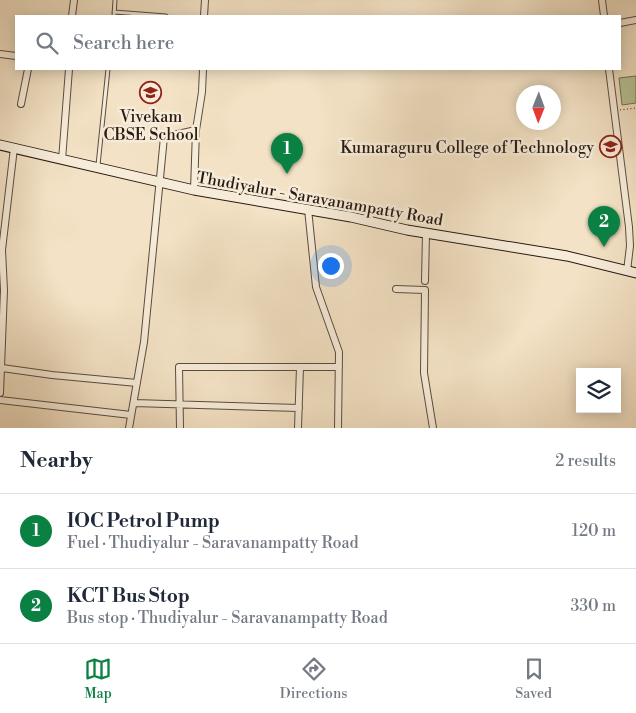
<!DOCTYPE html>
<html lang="en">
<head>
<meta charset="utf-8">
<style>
	:root { --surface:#fff; --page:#f2f2f3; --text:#1f2937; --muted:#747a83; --line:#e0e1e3; --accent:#0b8043 }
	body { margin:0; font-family:"Libre Bodoni",serif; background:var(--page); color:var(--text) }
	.controls { position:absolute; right:15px; bottom:15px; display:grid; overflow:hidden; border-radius:0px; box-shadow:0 2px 12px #0003 }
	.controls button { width:45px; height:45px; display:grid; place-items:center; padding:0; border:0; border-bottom:1px solid var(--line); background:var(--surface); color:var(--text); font:25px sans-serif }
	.compass { position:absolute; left:516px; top:85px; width:45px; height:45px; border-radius:50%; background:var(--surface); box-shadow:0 2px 12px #0003; rotate:181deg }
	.you { position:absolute; left:330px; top:265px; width:18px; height:18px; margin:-12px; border:4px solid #fff; border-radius:50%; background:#1a73e8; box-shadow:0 0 0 8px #1a73e833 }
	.badge { display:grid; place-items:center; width:32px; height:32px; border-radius:50%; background:var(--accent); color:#fff; font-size:16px; font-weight:700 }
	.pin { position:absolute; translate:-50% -41px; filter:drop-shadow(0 1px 2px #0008) }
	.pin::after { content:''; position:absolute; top:26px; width:18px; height:15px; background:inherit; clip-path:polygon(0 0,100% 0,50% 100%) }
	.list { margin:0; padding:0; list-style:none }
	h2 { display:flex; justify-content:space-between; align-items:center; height:65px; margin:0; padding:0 20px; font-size:21px }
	h2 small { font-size:16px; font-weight:400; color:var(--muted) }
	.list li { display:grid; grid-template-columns:32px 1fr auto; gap:15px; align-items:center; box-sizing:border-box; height:75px; padding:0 20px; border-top:1px solid var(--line) }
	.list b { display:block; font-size:19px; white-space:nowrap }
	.list p { margin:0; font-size:16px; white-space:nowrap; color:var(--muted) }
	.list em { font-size:16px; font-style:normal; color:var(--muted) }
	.icon { flex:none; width:28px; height:28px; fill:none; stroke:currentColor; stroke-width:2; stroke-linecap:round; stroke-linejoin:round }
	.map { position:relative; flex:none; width:636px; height:428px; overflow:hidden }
	.search { position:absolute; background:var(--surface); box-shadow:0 2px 12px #0003; left:15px; right:15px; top:15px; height:55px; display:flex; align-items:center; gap:12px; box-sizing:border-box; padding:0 18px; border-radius:0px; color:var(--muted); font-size:19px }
	.sheet { height:215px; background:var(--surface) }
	nav { display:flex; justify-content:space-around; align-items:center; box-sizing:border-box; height:70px; border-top:1px solid var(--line); background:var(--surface); font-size:14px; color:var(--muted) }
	nav a { display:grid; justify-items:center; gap:2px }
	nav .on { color:var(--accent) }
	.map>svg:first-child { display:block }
	.pitch { fill:#b7c497; stroke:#6f7055 }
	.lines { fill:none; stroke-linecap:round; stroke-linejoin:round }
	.lane-casing { stroke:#5a4d40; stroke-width:5 }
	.street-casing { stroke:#5a4d40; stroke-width:8 }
	.secondary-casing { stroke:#271b13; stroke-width:11 }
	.path { stroke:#271b13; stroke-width:1; stroke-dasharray:1 2.5; stroke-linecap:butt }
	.lane { stroke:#f7ecd9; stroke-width:3 }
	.street { stroke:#f7ecd9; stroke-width:6 }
	.secondary { stroke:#f7ecd9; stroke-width:9 }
	.labels { text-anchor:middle; stroke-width:5; stroke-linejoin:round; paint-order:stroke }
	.poi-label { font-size:16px; fill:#271b13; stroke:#f7ecd9 }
	.street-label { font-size:16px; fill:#271b13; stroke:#f7ecd9 }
</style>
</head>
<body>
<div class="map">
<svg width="636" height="428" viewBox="0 0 636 428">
	<rect width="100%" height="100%" fill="#f3e2c5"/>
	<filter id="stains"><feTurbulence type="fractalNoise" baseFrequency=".004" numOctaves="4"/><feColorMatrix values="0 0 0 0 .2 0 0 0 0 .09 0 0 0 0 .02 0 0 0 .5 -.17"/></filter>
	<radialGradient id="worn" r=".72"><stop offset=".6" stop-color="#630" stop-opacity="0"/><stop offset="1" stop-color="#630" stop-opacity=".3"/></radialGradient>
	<path class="pitch" d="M 636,76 L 636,103 L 622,105 L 619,78 Z"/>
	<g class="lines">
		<defs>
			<path id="lane" d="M 114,12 L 166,16
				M 114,16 L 115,0
				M 98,165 L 108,69"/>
			<path id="street" d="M 602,0 L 604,16
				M 72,16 L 74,0
				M 204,16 L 205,0
				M 620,23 L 636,20
				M 0,54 L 16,56
				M 609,69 L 629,227 L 630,246 L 627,271
				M 21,104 L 28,69
				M 62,160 L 69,69
				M 194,190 L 196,130
				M 308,209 L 316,287 L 339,352 L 338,428
				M 425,281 L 426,233
				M 396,289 L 425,290 L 424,373 L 433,428
				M 2,368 L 52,375 L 137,383
				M 0,393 L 4,290 L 2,250 L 14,148
				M 0,400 L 131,415
				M 134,403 L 299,408
				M 129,428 L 144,342 L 164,137 L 196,130 L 202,92 L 203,69
				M 180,428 L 179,367 L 339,367
				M 298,428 L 300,367"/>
			<path id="secondary" d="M 0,145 L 194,190 L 351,217 L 407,230 L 567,256 L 636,273"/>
		</defs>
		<use href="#lane" class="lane-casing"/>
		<use href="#street" class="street-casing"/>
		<use href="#secondary" class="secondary-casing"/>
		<path class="path" d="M 620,110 L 636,108"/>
		<use href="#lane" class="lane"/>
		<use href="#street" class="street"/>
		<use href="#secondary" class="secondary"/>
	</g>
	<defs>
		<symbol id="school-ring" viewBox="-11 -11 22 22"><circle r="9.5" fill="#f7ecd9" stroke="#8f2418" stroke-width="1.5"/><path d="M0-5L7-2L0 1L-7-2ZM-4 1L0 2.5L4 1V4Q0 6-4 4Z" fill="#8f2418"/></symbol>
		<symbol id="university-ring" viewBox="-11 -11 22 22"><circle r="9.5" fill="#f7ecd9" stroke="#8f2418" stroke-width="1.5"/><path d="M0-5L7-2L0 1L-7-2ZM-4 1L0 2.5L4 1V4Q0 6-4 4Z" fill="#8f2418"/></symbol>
	</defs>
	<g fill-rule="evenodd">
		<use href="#school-ring" x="138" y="80" width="25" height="25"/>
		<use href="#university-ring" x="598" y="134" width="25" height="25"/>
	</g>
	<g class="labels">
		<g class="poi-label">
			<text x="151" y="122">Vivekam<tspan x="151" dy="18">CBSE School</tspan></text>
			<text x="594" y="153" text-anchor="end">Kumaraguru College of Technology</text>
		</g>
		<g class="street-label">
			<text transform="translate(320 198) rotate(10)" y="6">Thudiyalur - Saravanampatty Road</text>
		</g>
	</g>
	<rect width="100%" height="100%" filter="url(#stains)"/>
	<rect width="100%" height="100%" fill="url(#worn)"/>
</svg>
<div class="controls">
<button><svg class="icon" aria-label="layers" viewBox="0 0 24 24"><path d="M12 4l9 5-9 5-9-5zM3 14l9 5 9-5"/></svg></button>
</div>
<svg class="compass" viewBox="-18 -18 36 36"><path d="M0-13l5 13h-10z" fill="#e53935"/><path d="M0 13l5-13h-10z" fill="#747a83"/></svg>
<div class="you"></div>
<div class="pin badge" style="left:287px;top:174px">1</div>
<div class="pin badge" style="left:604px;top:247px">2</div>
<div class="search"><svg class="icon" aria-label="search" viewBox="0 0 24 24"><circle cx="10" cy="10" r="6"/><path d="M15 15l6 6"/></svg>Search here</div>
</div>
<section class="sheet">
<h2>Nearby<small>2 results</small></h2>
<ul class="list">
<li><span class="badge">1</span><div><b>IOC Petrol Pump</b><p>Fuel · Thudiyalur - Saravanampatty Road</p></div><em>120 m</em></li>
<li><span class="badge">2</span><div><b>KCT Bus Stop</b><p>Bus stop · Thudiyalur - Saravanampatty Road</p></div><em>330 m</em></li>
</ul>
</section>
<nav>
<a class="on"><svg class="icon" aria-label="map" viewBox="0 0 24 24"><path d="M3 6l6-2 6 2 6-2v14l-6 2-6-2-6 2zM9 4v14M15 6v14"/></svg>Map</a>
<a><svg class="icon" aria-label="directions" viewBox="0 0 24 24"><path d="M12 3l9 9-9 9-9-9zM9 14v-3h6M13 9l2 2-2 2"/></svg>Directions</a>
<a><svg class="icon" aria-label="saved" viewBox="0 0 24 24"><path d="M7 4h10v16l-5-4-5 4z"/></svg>Saved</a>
</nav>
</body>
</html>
